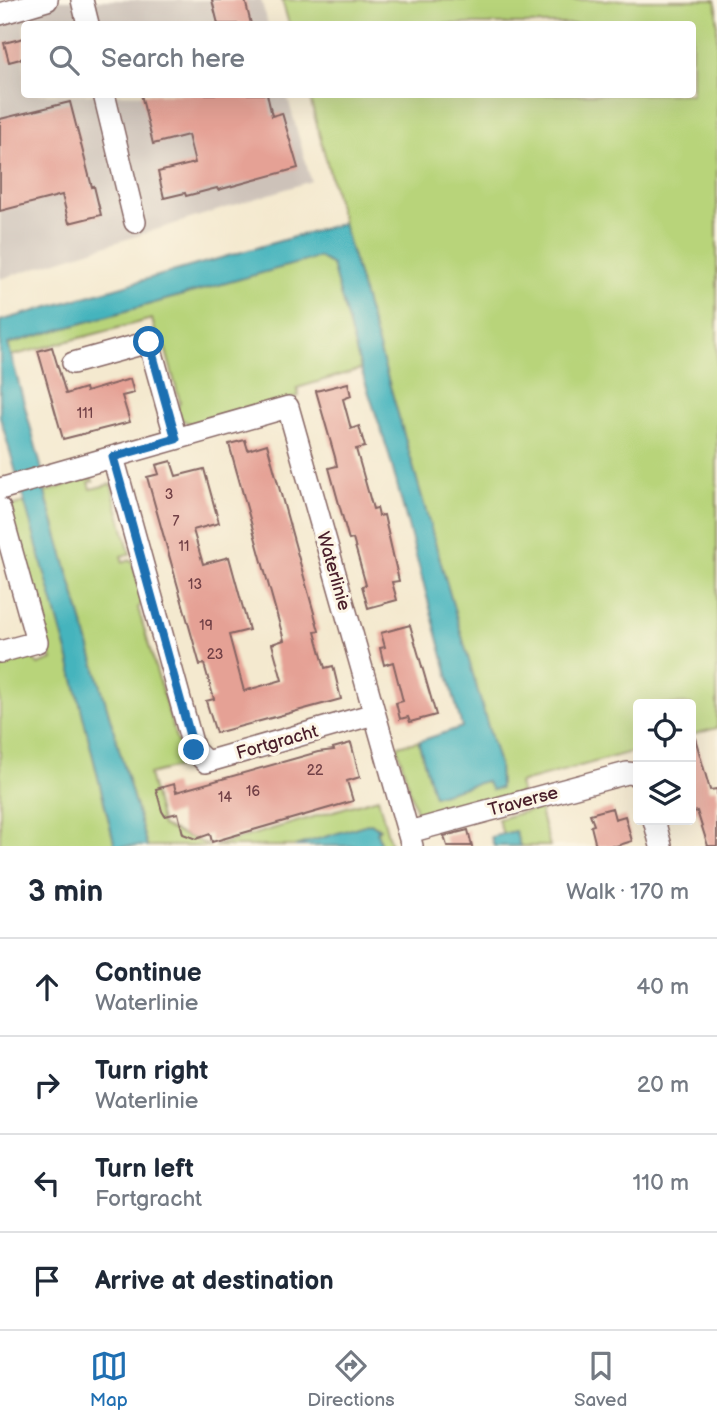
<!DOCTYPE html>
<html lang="en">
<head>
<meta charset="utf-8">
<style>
	:root { --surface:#fff; --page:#f6f6f7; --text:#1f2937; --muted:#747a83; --line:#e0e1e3; --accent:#1f6fb2 }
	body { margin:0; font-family:"Balsamiq Sans",sans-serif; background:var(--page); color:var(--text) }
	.controls { position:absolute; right:21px; bottom:21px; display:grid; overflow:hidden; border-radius:7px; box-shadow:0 7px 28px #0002 }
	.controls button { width:63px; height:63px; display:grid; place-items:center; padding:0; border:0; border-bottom:2px solid var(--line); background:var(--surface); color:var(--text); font:35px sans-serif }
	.stop { position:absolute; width:21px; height:21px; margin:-16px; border:5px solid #1f6fb2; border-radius:50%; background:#fff }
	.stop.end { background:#1f6fb2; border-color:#fff; box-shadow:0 2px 7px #0008 }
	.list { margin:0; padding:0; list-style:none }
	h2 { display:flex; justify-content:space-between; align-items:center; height:91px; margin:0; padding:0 28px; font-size:30px }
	h2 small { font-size:23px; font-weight:400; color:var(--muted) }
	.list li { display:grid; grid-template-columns:46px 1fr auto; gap:21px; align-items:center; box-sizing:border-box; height:98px; padding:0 28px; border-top:2px solid var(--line) }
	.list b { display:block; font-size:26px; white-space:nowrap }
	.list p { margin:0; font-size:23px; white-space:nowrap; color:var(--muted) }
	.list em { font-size:23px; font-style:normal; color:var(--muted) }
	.icon { flex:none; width:38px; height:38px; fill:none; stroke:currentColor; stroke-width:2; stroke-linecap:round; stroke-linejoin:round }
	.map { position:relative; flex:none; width:717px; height:846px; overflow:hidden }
	.search { position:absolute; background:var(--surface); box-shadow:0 7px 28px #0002; left:21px; right:21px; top:21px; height:77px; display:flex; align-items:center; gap:18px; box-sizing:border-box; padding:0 24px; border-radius:7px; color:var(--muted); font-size:26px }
	.sheet { height:483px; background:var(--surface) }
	nav { display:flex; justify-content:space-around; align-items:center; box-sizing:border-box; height:98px; border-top:2px solid var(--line); background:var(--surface); font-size:19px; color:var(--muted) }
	nav a { display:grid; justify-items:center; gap:4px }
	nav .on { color:var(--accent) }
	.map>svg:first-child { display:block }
	.industrial { fill:#cdc2b9 }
	.green { fill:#b8d47a; stroke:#817a52; stroke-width:2 }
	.water { fill:#44b4bd; stroke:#476a74; stroke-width:2 }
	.building { fill:#e5a195 }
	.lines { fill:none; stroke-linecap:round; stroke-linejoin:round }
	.minor-casing { stroke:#866664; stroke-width:24 }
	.minor { stroke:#fff; stroke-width:21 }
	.route { stroke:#1f6fb2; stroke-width:9 }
	.labels { text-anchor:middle; stroke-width:6; stroke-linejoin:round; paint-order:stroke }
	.number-label { font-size:14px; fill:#714046 }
	.street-label { font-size:18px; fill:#4a1f2b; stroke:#fcf5e5 }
</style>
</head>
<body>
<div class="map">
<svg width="717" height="846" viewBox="0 0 717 846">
	<rect width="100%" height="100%" fill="#fcf5e5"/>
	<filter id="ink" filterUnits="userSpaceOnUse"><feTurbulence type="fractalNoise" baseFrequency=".0143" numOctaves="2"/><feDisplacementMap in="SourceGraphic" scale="14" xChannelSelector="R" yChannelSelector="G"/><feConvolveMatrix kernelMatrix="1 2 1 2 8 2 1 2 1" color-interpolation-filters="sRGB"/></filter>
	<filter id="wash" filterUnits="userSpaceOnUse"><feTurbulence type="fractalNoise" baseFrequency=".00686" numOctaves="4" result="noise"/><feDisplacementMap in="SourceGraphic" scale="28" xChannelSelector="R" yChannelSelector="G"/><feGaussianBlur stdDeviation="1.57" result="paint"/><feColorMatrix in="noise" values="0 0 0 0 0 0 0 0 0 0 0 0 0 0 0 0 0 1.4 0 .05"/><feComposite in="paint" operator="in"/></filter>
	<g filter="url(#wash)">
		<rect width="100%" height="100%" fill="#f4e9cf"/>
		<path class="industrial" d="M 0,0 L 261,0 L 268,24 L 24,24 L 24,94 L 287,95 L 311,181 L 0,279 Z"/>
		<path class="green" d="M 282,0 L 715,0 L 717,9 L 717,728 L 691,735 L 691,704 L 638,704 L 638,750 L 519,783 L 521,793 L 426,820 L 418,819 L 397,746 L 420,741 L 419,744 L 434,796 L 486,780 L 500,788 L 499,765 L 343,223 L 309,95 L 692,94 L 692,24 L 289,24 Z
			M 319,257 L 332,264 L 361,369 L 297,388 L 299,396 L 195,426 L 182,420 L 177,410 L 180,402 L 164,343 L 156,335 L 152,319 L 11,356 L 8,344 Z
			M 91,477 L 93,481 L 89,482 L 91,489 L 111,484 L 130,554 L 121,556 L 123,562 L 132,560 L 143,601 L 138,608 L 177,742 L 183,746 L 187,755 L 177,767 L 149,774 L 162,826 L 210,846 L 147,846 L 45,492 Z
			M 25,502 L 68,655 L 115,846 L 0,846 L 0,667 L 12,664 L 16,656 C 27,654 32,655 38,665 L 52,660 L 8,507 Z
			M 378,798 L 391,846 L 381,846 L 377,832 L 380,829 L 371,823 L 295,846 L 214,846 Z
			M 539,808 L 550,846 L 520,846 L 515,831 L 503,834 L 498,819 Z"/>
		<path class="water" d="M 343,223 L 499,765 L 500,788 L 492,790 L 486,781 L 434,796 L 419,744 L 420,741 L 462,727 L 388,451 L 361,369 L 332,265 L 319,257 L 8,344 L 41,466 L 45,493 L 147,846 L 115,846 L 68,655 L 0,416 L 0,321 Z
			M 371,823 L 379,829 L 377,832 L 381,846 L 295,846 Z
			M 515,831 L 520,846 L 494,846 L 491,837 Z"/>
		<g id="blocks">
			<path class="building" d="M 212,0 L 245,0 L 251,24 L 218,24 Z
				M 24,38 L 24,58 L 9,62 L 4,43 Z
				M 141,94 L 267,94 L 272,116 L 282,113 L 298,168 L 218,190 L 217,188 L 186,196 L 185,193 L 164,198 L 158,172 L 195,163 L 188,135 L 153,144 Z
				M 70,102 L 92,187 L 94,186 L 101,215 L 69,223 L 62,195 L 0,211 L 0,119 Z
				M 52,347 L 66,394 L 85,388 L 86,392 L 130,379 L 134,393 L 122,396 L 130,422 L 63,439 L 38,351 Z
				M 348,383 L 351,396 L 343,399 L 351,429 L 359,426 L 365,447 L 356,449 L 373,509 L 377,508 L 379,516 L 384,515 L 399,581 L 392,582 L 397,600 L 368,608 L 362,586 L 366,585 L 353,539 L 349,540 L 329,468 L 337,466 L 335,457 L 316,391 Z
				M 245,440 L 248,450 L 267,444 L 319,631 L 315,632 L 325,668 L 333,666 L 341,699 L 216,733 L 206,701 L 214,699 L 204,664 L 200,665 L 147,477 L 159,474 L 156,465 L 171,461 L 176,476 L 204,469 L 219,523 L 193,530 L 203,564 L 229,557 L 249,630 L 229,635 L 244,691 L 282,680 L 272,644 L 284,640 L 229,444 Z
				M 410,625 L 436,715 L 410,722 L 408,717 L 400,719 L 396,703 L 403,701 L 393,662 L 384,665 L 380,648 L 385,647 L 381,633 Z
				M 695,738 L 710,790 L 717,789 L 717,846 L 708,846 L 697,811 L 693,812 L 691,804 L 691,739 Z
				M 351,743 L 360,777 L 347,781 L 353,801 L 212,842 L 210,834 L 196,839 L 183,834 L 178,813 L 165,816 L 162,811 L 156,789 L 174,784 L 176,792 L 318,752 L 334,750 L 333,748 Z
				M 612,808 L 615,819 L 625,816 L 632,841 L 616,846 L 596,846 L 591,826 L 594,825 L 590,814 Z
				M 468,830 L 472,846 L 447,846 L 444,836 Z"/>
		</g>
	</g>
	<g filter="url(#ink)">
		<use href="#blocks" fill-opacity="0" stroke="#866664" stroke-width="2"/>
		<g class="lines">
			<defs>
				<path id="minor" d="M 82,0 L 88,24
					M 0,14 L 47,0
					M 104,94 L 135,222
					M 73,363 L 149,342 L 176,439
					M 113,457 L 194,750 L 206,762 L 374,714
					M 0,489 L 288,407 L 412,846
					M 0,509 L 37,642 L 0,652
					M 654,820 L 661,846
					M 409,832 L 627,773 L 638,774"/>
			</defs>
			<use href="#minor" class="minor-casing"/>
			<use href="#minor" class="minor"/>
		</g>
	</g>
	<g class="lines" filter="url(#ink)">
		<path class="route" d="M 149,342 L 176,439 L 113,457 L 194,750"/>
	</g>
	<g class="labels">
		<g class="number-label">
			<text x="85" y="418">111</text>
			<text x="169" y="499">3</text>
			<text x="176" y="526">7</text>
			<text x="184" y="551">11</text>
			<text x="195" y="589">13</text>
			<text x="206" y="630">19</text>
			<text x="215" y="659">23</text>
			<text x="315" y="775">22</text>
			<text x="253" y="796">16</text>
			<text x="225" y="802">14</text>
		</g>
		<g class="street-label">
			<text transform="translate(334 571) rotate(74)" y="6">Waterlinie</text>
			<text transform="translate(277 742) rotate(-16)" y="6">Fortgracht</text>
			<text transform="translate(523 801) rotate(-15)" y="6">Traverse</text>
		</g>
	</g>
</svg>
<div class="controls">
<button><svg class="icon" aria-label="locate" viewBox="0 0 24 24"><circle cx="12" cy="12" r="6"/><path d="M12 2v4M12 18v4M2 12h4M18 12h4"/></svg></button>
<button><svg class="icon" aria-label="layers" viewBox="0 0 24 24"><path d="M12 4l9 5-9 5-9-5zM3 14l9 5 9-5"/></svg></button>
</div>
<div class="stop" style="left:149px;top:342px"></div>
<div class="stop end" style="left:194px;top:750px"></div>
<div class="search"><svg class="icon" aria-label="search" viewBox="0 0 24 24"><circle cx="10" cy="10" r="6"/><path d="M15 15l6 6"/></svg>Search here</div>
</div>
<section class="sheet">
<h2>3 min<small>Walk · 170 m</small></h2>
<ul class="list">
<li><svg class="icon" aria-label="ahead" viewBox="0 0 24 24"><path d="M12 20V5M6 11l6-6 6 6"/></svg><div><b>Continue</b><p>Waterlinie</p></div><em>40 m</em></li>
<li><svg class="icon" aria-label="right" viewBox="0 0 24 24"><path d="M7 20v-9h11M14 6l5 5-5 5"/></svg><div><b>Turn right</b><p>Waterlinie</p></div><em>20 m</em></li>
<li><svg class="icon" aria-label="left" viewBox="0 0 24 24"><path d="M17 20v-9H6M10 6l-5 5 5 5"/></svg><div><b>Turn left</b><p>Fortgracht</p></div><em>110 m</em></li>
<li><svg class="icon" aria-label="arrive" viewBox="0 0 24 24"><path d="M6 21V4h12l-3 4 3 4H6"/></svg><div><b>Arrive at destination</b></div></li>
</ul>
</section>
<nav>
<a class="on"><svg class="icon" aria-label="map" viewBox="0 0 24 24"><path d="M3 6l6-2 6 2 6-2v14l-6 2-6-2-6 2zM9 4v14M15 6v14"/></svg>Map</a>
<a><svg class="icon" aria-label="directions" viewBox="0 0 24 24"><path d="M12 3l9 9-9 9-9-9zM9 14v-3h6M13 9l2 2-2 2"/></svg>Directions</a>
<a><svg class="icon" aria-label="saved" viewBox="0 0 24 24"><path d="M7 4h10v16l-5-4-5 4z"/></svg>Saved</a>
</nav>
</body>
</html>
